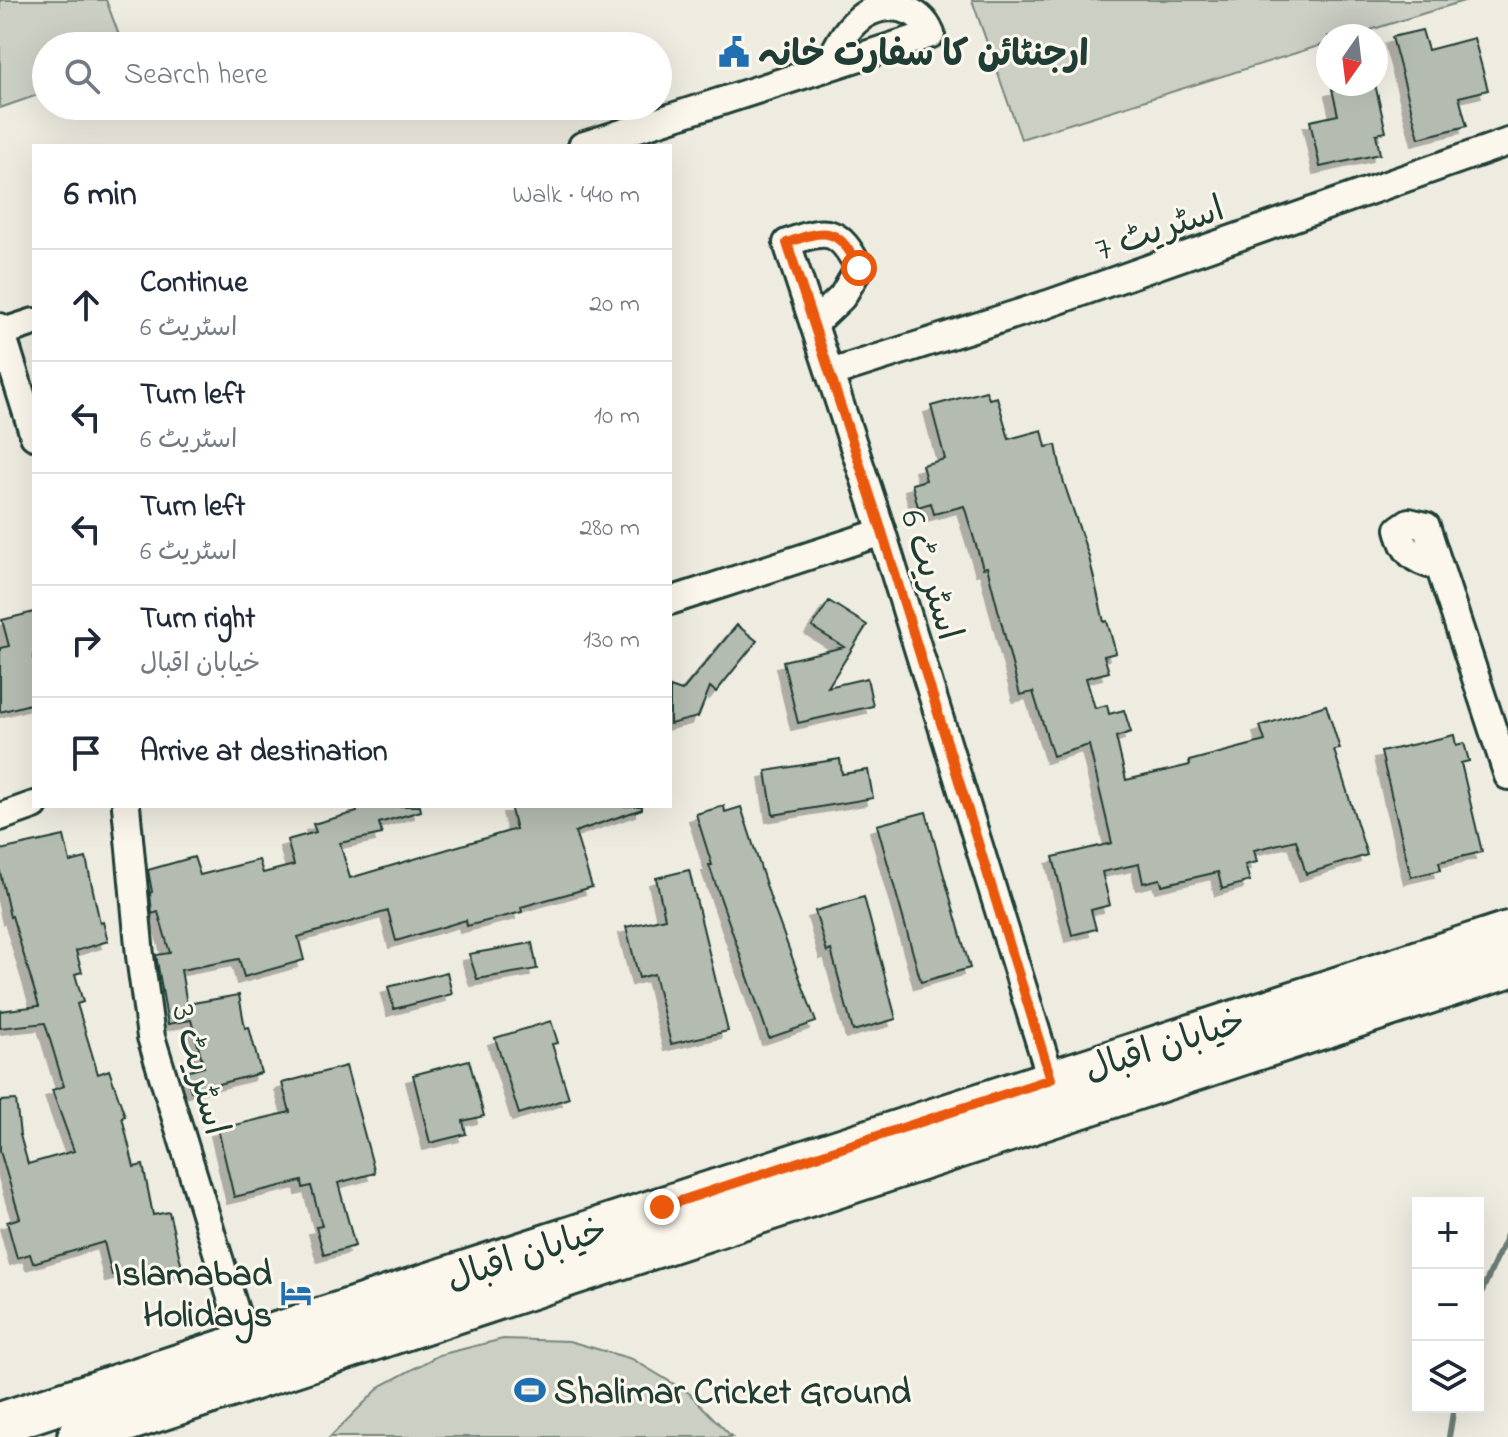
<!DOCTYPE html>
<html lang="en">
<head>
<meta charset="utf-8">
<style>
	:root { --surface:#fff; --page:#f2f2f3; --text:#1f2937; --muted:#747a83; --line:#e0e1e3 }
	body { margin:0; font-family:"Indie Flower","Playpen Sans Arabic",sans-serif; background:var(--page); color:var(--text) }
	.controls { position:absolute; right:24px; bottom:24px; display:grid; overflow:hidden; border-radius:0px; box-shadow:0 8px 32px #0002 }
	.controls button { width:72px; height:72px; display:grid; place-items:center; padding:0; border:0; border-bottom:2px solid var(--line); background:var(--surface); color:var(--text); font:40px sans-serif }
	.compass { position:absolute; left:1316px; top:24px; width:72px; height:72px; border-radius:50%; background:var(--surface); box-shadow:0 8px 32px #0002; rotate:194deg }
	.stop { position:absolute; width:24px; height:24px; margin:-18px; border:6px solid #ea580c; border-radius:50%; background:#fff }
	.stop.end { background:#ea580c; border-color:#fff; box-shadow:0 2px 8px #0008 }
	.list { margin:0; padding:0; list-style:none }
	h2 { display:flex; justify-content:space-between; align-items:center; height:104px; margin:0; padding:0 32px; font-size:34px }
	h2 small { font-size:26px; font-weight:400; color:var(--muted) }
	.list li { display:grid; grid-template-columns:52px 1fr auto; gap:24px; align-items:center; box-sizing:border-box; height:112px; padding:0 32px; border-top:2px solid var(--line) }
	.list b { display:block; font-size:30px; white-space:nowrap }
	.list p { margin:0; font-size:26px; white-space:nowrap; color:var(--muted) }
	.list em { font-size:26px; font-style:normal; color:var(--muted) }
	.icon { flex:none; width:44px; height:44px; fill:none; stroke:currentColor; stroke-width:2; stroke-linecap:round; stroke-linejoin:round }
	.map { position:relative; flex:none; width:1508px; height:1437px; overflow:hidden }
	.search { position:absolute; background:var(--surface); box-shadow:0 8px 32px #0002; left:32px; top:32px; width:640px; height:88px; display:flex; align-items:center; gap:20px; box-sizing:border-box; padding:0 28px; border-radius:44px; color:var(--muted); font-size:30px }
	.panel { position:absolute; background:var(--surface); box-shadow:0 8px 32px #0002; left:32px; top:144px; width:640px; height:664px; border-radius:0px }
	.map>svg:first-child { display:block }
	.green { fill:#cbcfc4; stroke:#75867c; stroke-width:2 }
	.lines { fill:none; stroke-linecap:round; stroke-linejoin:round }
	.stream { stroke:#6c7d74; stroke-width:6 }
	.building { fill:#b4bbb0; stroke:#1f3d34; stroke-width:2; filter:url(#shadow) }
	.minor-casing { stroke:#1f3d34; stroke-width:32 }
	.primary-casing { stroke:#1f3d34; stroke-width:46 }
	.minor { stroke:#fbf7ec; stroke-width:26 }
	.primary { stroke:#fbf7ec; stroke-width:40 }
	.route { stroke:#ea580c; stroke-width:10 }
	.labels { text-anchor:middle; stroke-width:6; stroke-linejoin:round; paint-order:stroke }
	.poi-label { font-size:36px; font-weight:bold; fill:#1f3d34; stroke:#fbf7ec; text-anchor:start }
	.street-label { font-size:36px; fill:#1f3d34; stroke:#fbf7ec }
</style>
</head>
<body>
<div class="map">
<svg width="1508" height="1437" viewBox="0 0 1508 1437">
	<defs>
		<filter id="shadow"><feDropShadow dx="-7" dy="7" stdDeviation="0" flood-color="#0004"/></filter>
	</defs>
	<rect width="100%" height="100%" fill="#eeece1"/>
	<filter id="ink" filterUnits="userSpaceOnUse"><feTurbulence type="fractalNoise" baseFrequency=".0125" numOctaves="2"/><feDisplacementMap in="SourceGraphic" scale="16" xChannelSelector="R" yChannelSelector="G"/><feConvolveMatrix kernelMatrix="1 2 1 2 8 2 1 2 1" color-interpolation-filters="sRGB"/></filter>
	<g filter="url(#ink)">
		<path class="green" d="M 0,0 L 106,0 L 123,46 L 46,46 L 46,92 L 0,108 Z
			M 972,0 L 1467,0 L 1351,36 L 1328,36 L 1328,43 L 1021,139 Z
			M 503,1339 L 569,1341 L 632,1359 L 689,1393 L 732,1437 L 330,1437 L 381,1386 L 439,1355 Z"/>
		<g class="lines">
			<path class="stream" d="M 1478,1300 L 1508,1233
				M 1449,1437 L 1454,1407"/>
		</g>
		<path class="building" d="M 1422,30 L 1428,50 L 1474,38 L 1488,90 L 1459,97 L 1467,126 L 1419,138 L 1392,37 Z
			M 1356,84 L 1375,84 L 1386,132 L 1376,134 L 1380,154 L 1320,167 L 1310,121 L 1338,115 L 1332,89 Z
			M 986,391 L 989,399 L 997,397 L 1009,439 L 1042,430 L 1046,447 L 1056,445 L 1063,480 L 1089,557 L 1104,622 L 1107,621 L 1116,653 L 1104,656 L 1109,672 L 1086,678 L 1095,708 L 1107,705 L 1109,714 L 1124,710 L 1131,732 L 1116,737 L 1126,780 L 1190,765 L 1189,761 L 1265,741 L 1260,726 L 1326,705 L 1340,749 L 1334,750 L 1367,855 L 1306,874 L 1296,840 L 1254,850 L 1257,862 L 1245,865 L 1250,881 L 1222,889 L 1218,872 L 1162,885 L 1160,879 L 1143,883 L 1139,864 L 1102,872 L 1110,905 L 1091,910 L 1096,929 L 1072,935 L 1053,857 L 1112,843 L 1089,745 L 1053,756 L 1033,692 L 1020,695 L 987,567 L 983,568 L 964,506 L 934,514 L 931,503 L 918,507 L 912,484 L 926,480 L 922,465 L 945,459 L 931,406 Z
			M 829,601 L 867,625 L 828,687 L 867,678 L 873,706 L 798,723 L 783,661 L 844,647 L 812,627 Z
			M 34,612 L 34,703 L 0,712 L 0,648 L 9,646 L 2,620 Z
			M 737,625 L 757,641 L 716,692 L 710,687 L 698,717 L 670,724 L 670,687 L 682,691 Z
			M 1454,735 L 1456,745 L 1464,743 L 1469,761 L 1461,763 L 1482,852 L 1439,862 L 1441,870 L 1411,877 L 1381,752 Z
			M 840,759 L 842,774 L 868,770 L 873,798 L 773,815 L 766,771 Z
			M 356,806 L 420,806 L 421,811 L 379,823 L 382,834 L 340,843 L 350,878 L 516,829 L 510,806 L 642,806 L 642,809 L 575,832 L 592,887 L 521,907 L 522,912 L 467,926 L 466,920 L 396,941 L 388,911 L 298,937 L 304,960 L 244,977 L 239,959 L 181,970 L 187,1004 L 239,995 L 245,1028 L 249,1027 L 261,1073 L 191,1091 L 186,1072 L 204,1067 L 191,1020 L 168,1024 L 156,955 L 170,953 L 158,912 L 152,914 L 150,893 L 152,892 L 148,870 L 194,857 L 200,875 L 259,860 L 263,873 L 294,865 L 287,840 L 316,832 L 313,824 L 357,812 Z
			M 724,806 L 725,812 L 741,807 L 772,903 L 816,1022 L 769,1038 L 709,865 L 712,865 L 696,814 Z
			M 926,812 L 970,968 L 921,982 L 877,825 Z
			M 64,836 L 70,862 L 86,858 L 100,923 L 103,922 L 108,941 L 76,951 L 82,972 L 75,974 L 83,1002 L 77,1004 L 98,1074 L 109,1070 L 125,1116 L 122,1117 L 134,1167 L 143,1165 L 153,1215 L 169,1212 L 183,1272 L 131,1281 L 129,1271 L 112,1275 L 104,1242 L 33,1263 L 30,1254 L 17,1258 L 7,1222 L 20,1218 L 0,1151 L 0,1101 L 16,1100 L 20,1135 L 28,1164 L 74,1151 L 52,1090 L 64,1086 L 45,1023 L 0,1028 L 0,1011 L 39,1006 L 12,916 L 10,917 L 0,872 L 0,850 Z
			M 689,870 L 728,1031 L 671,1044 L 654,974 L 639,978 L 626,927 L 665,918 L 656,878 Z
			M 864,897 L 896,1019 L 853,1031 L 831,950 L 827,952 L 815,911 Z
			M 532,943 L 537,969 L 477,979 L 469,954 Z
			M 447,972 L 452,994 L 394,1009 L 388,987 Z
			M 551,1021 L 558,1043 L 552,1044 L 569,1098 L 519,1114 L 495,1038 Z
			M 469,1060 L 484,1116 L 463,1121 L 466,1134 L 430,1143 L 413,1075 Z
			M 346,1066 L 375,1173 L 338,1183 L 355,1246 L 324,1255 L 316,1227 L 322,1226 L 311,1186 L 303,1188 L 302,1181 L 234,1197 L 218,1129 L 290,1112 L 282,1083 Z"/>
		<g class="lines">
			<defs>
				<path id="minor" d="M 582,146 L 931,34 C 921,7 888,0 864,15 C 847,26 835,49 828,67
					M 819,319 L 842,297 L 859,268 C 839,229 828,227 787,243 L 882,532 L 1051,1079
					M 0,327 L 34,436
					M 0,333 L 34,322
					M 831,373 L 1048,304 L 1508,142
					M 1436,566 C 1414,561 1404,552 1399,529 L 1409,522 L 1426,526 L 1508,776
					M 670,601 L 882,532
					M 126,806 L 140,956 L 151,1037 L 245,1343
					M 0,817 L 34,805"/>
				<path id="primary" d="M 0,1423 L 1508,932
					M 78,1437 L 1508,967"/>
			</defs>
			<use href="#minor" class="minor-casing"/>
			<use href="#primary" class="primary-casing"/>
			<use href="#minor" class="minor"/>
			<use href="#primary" class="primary"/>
		</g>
	</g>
	<g class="lines" filter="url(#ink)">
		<path class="route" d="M 662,1207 L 1051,1079 L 882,532 L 787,243 C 828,227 839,229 859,268"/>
	</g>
	<defs>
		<symbol id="civic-bare" viewBox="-9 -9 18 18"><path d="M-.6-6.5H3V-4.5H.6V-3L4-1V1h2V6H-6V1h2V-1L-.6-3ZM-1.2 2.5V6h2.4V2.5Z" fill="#1f6fb2" stroke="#fbf7ec" stroke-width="2.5" paint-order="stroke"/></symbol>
		<symbol id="hotel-bare" viewBox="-9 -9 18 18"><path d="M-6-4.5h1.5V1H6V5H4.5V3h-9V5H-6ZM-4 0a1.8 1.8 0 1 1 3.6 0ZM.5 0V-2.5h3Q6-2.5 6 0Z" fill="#1f6fb2" stroke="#fbf7ec" stroke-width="2.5" paint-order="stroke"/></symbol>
		<symbol id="stadium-bare" viewBox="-9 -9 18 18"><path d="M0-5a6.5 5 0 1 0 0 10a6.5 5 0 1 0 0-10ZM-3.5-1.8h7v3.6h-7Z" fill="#1f6fb2" stroke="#fbf7ec" stroke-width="2.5" paint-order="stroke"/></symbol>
	</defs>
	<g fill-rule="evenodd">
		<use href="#civic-bare" x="712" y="30" width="44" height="44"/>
		<use href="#hotel-bare" x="274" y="1271" width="44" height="44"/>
		<use href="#stadium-bare" x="508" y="1368" width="44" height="44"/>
	</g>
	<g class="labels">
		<g class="poi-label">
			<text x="758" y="65">ارجنٹائن کا سفارت خانہ</text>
			<text x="272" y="1285" text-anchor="end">Islamabad<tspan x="272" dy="41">Holidays</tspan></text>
			<text x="554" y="1403">Shalimar Cricket Ground</text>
		</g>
		<g class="street-label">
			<text transform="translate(1159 227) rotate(-19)" y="13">اسٹریٹ 7</text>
			<text transform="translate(933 574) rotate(73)" y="13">اسٹریٹ 6</text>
			<text transform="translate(1164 1043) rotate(-18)" y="13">خیابان اقبال</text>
			<text transform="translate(202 1069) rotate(75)" y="13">اسٹریٹ 3</text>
			<text transform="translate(526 1252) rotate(-18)" y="13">خیابان اقبال</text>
		</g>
	</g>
</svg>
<div class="controls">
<button>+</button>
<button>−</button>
<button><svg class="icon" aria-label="layers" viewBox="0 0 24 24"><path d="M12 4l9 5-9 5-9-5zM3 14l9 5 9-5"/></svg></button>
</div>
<svg class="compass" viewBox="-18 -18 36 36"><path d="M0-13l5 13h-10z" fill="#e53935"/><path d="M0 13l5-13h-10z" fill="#747a83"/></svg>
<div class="stop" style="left:859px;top:268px"></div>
<div class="stop end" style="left:662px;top:1207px"></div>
<div class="search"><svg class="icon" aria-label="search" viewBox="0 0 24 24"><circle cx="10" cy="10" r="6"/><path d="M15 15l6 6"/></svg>Search here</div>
<section class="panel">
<h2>6 min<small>Walk · 440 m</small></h2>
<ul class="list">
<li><svg class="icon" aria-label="ahead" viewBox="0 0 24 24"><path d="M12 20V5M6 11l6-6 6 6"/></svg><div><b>Continue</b><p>اسٹریٹ 6</p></div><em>20 m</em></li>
<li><svg class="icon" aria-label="left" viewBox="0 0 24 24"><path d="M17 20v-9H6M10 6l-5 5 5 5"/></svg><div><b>Turn left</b><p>اسٹریٹ 6</p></div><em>10 m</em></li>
<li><svg class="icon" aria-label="left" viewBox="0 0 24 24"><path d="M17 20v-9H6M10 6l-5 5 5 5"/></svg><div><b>Turn left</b><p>اسٹریٹ 6</p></div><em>280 m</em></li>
<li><svg class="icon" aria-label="right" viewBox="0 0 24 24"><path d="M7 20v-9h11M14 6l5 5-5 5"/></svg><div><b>Turn right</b><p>خیابان اقبال</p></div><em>130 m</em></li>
<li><svg class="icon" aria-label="arrive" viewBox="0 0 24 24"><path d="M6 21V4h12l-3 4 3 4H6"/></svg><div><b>Arrive at destination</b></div></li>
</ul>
</section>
</div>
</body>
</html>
